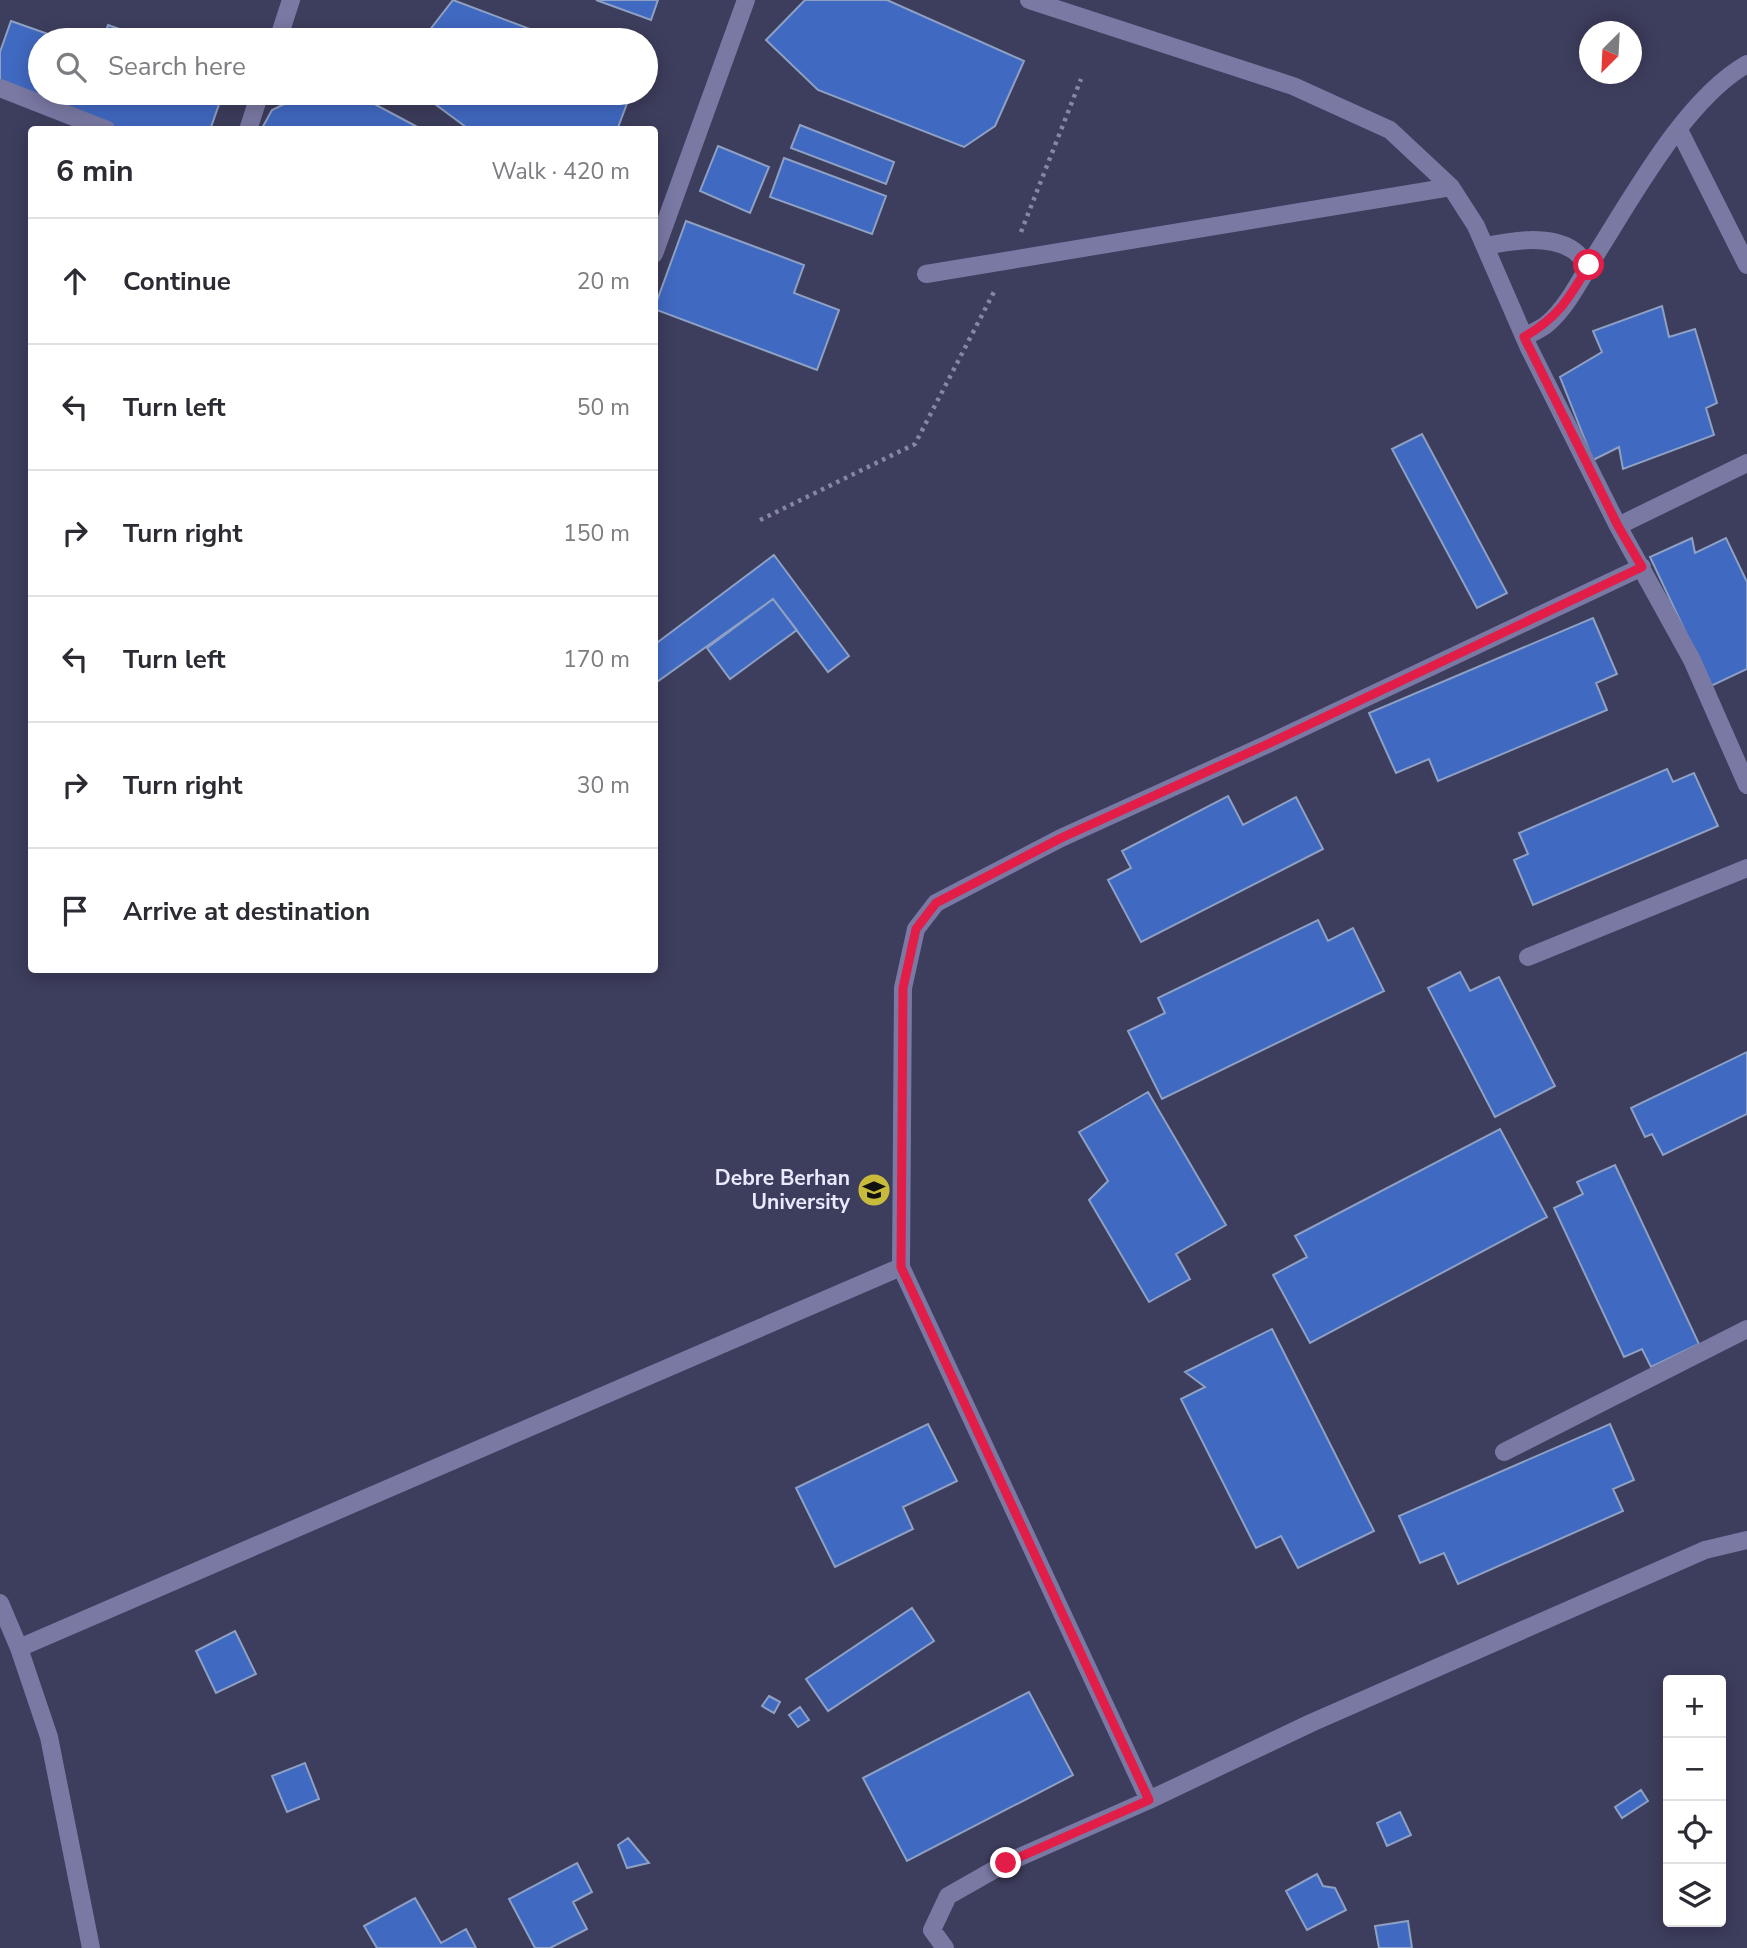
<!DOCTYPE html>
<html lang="en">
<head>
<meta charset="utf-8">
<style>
	:root { --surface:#fff; --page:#f2f2f3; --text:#2b2b33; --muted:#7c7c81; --line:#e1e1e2 }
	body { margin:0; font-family:"Nunito Sans",sans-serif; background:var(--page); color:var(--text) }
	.controls { position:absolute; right:21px; bottom:21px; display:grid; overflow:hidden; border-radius:7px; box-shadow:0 4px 18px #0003 }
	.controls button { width:63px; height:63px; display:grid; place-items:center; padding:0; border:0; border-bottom:2px solid var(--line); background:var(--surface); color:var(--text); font:35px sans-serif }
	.compass { position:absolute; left:1579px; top:21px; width:63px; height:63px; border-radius:50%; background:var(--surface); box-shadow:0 4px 18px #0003; rotate:204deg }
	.stop { position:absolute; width:21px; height:21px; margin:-16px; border:5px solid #e11d48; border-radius:50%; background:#fff }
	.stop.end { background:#e11d48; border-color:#fff; box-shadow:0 2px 7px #0008 }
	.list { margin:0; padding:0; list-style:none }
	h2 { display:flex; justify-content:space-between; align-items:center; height:91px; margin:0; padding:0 28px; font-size:30px }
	h2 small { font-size:23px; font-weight:400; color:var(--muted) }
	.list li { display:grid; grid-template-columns:46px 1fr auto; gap:21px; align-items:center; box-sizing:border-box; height:126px; padding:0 28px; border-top:2px solid var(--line) }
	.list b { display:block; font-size:26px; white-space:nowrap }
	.list em { font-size:23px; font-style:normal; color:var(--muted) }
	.icon { flex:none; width:38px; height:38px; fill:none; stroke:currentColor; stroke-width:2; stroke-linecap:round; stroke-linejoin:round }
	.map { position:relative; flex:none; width:1747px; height:1948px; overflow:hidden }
	.search { position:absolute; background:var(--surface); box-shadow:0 4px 18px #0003; left:28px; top:28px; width:630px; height:77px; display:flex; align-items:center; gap:18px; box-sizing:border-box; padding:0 24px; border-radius:38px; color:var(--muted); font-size:26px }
	.panel { position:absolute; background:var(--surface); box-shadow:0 4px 18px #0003; left:28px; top:126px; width:630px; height:847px; border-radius:7px }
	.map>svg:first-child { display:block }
	.building { fill:#4069c1; stroke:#8ea0c3; stroke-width:2 }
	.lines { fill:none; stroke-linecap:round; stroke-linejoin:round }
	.path { stroke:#8787a2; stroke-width:4.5; stroke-dasharray:3.5 5; stroke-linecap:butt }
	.minor { stroke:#7979a4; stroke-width:18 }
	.route { stroke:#e11d48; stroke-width:9 }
	.labels { text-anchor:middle; stroke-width:5; stroke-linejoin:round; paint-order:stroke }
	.poi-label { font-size:21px; font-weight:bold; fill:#e9eafe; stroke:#3d3d5d; text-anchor:end }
</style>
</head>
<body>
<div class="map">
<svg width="1747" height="1948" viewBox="0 0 1747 1948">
	<rect width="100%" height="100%" fill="#3d3d5d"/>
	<path class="building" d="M 453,0 L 559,40 L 422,40 Z
		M 596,0 L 658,0 L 651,20 Z
		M 805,0 L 887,0 L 1024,61 L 995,126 L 964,147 L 818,90 L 766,40 Z
		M 11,21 L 65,40 L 40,40 L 40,93 L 223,93 L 210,130 L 120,130 L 0,86 L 0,52 Z
		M 108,25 L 151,40 L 103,40 Z
		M 307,93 L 354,93 L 423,130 L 261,130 L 272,110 Z
		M 420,93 L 631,93 L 617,130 L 470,130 Z
		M 800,125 L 894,162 L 886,184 L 791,148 Z
		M 718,146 L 769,167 L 750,213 L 700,191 Z
		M 784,158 L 886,196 L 872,234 L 770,197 Z
		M 686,221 L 804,265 L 794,293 L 839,310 L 817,370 L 654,309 Z
		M 1662,306 L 1669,337 L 1695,329 L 1717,403 L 1706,408 L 1714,435 L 1623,469 L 1619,447 L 1593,460 L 1560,377 L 1602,352 L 1593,331 Z
		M 1422,434 L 1507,593 L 1477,608 L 1392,449 Z
		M 1692,538 L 1695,553 L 1726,538 L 1747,582 L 1747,669 L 1711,686 L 1650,557 Z
		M 774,555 L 849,656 L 828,672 L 773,599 L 654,684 L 654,645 Z
		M 773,599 L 797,630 L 730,679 L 707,648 Z
		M 1593,618 L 1617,674 L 1596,683 L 1607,710 L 1438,781 L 1429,759 L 1396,773 L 1369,713 Z
		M 1667,769 L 1673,782 L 1694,773 L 1718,826 L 1533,905 L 1514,860 L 1528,854 L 1519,833 Z
		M 1228,796 L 1243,825 L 1296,797 L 1323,849 L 1141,942 L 1108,880 L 1131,868 L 1122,851 Z
		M 1318,920 L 1328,941 L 1353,928 L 1384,991 L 1162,1099 L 1128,1031 L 1165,1013 L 1158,998 Z
		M 1460,972 L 1470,991 L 1499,977 L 1555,1086 L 1495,1117 L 1428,988 Z
		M 1747,1052 L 1747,1114 L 1663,1155 L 1652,1134 L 1645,1137 L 1631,1108 Z
		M 1148,1092 L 1226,1225 L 1176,1254 L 1190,1279 L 1149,1302 L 1089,1200 L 1108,1181 L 1079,1132 Z
		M 1500,1129 L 1547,1217 L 1310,1343 L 1273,1275 L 1307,1257 L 1295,1236 Z
		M 1615,1165 L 1699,1344 L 1651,1367 L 1642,1349 L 1624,1357 L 1554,1208 L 1583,1194 L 1577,1182 Z
		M 1272,1329 L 1374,1531 L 1298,1568 L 1281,1536 L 1256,1548 L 1181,1399 L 1205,1387 L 1185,1372 Z
		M 928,1424 L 957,1481 L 903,1507 L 913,1529 L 835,1567 L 796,1488 Z
		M 1610,1424 L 1634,1480 L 1613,1489 L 1623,1511 L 1458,1584 L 1444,1553 L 1420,1563 L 1399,1516 Z
		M 912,1608 L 934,1641 L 828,1711 L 806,1679 Z
		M 235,1631 L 256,1674 L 216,1693 L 196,1651 Z
		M 1029,1692 L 1073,1775 L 907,1861 L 863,1778 Z
		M 769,1696 L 780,1702 L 774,1713 L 762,1706 Z
		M 800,1707 L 809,1720 L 798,1727 L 789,1715 Z
		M 305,1763 L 319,1799 L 287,1812 L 272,1776 Z
		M 1641,1790 L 1648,1801 L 1622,1818 L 1615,1807 Z
		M 1400,1812 L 1411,1835 L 1387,1846 L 1377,1823 Z
		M 628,1838 L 649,1863 L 627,1868 L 618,1845 Z
		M 577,1863 L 592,1892 L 573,1902 L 587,1929 L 550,1948 L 535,1948 L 509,1899 Z
		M 1317,1874 L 1323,1886 L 1335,1888 L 1346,1910 L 1307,1930 L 1286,1891 Z
		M 415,1898 L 441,1943 L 466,1929 L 476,1948 L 377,1948 L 364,1926 Z
		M 1408,1921 L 1412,1948 L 1379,1948 L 1375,1926 Z"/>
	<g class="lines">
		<path class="path" d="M 1021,232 L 1081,79
			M 760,520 L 915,444 L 995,290"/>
		<path class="minor" d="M 1029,0 L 1293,86 L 1390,130 L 1451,187 L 1476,226 L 1529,348 L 1618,526 L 1692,660 L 1747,785
			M 278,40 L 291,0
			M 0,88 L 107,130
			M 248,130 L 260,93
			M 1679,130 L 1747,265
			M 1485,246 C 1511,241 1548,234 1573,250 C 1579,254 1584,261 1589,265
			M 654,254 L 746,0
			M 926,274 L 1451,187
			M 1524,337 C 1532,333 1541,329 1547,324 C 1567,307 1580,280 1593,259 C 1632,198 1685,99 1747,64
			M 1618,526 L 1747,463
			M 1528,957 L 1747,868
			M 901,1267 L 903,988 L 916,929 L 936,903 L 1061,838 L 1270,743 L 1642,567
			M 1504,1452 L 1747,1329
			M 0,1603 L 19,1648 L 49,1737 L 91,1948
			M 19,1648 L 901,1267 L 1149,1800
			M 945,1948 L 932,1930 L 948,1896 L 1006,1863 L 1149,1800 L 1311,1723 L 1705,1550 L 1747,1540"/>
	</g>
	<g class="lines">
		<path class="route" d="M 1006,1863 L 1149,1800 L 901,1267 L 903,988 L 916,929 L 936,903 L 1061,838 L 1270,743 L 1642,567 L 1618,526 L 1524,337 C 1559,317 1569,298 1589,265"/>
	</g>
	<defs>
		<symbol id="university-disc" viewBox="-11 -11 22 22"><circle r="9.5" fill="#c8bb3b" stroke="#3d3d5d"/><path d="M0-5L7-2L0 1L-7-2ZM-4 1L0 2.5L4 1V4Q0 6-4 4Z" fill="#111"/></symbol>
	</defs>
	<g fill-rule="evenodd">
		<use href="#university-disc" x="855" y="1171" width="38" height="38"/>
	</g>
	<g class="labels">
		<g class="poi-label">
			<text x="850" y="1185">Debre Berhan<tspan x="850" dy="24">University</tspan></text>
		</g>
	</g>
</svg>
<div class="controls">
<button>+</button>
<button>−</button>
<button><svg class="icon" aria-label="locate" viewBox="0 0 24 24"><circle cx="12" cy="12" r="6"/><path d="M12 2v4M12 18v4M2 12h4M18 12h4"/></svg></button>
<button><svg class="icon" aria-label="layers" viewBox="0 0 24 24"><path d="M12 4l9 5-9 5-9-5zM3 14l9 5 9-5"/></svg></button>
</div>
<svg class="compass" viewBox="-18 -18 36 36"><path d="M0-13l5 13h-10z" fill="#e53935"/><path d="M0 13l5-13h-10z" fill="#7c7c81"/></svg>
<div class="stop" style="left:1589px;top:265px"></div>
<div class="stop end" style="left:1006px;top:1863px"></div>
<div class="search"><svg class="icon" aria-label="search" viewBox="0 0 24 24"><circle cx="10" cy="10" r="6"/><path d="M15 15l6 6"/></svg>Search here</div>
<section class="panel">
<h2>6 min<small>Walk · 420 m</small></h2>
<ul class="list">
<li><svg class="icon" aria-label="ahead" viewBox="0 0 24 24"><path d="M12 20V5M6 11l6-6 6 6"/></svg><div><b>Continue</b></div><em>20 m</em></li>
<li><svg class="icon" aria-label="left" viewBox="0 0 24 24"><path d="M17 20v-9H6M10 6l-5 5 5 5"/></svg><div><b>Turn left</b></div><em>50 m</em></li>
<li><svg class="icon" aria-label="right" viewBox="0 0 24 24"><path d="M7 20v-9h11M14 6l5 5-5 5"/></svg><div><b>Turn right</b></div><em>150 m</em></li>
<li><svg class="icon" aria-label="left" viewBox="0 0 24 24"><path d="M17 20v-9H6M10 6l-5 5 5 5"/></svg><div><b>Turn left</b></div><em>170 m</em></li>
<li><svg class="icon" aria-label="right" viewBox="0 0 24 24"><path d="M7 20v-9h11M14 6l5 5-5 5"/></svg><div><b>Turn right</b></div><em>30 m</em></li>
<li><svg class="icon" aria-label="arrive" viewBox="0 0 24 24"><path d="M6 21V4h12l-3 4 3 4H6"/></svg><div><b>Arrive at destination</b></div></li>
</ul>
</section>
</div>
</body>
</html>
